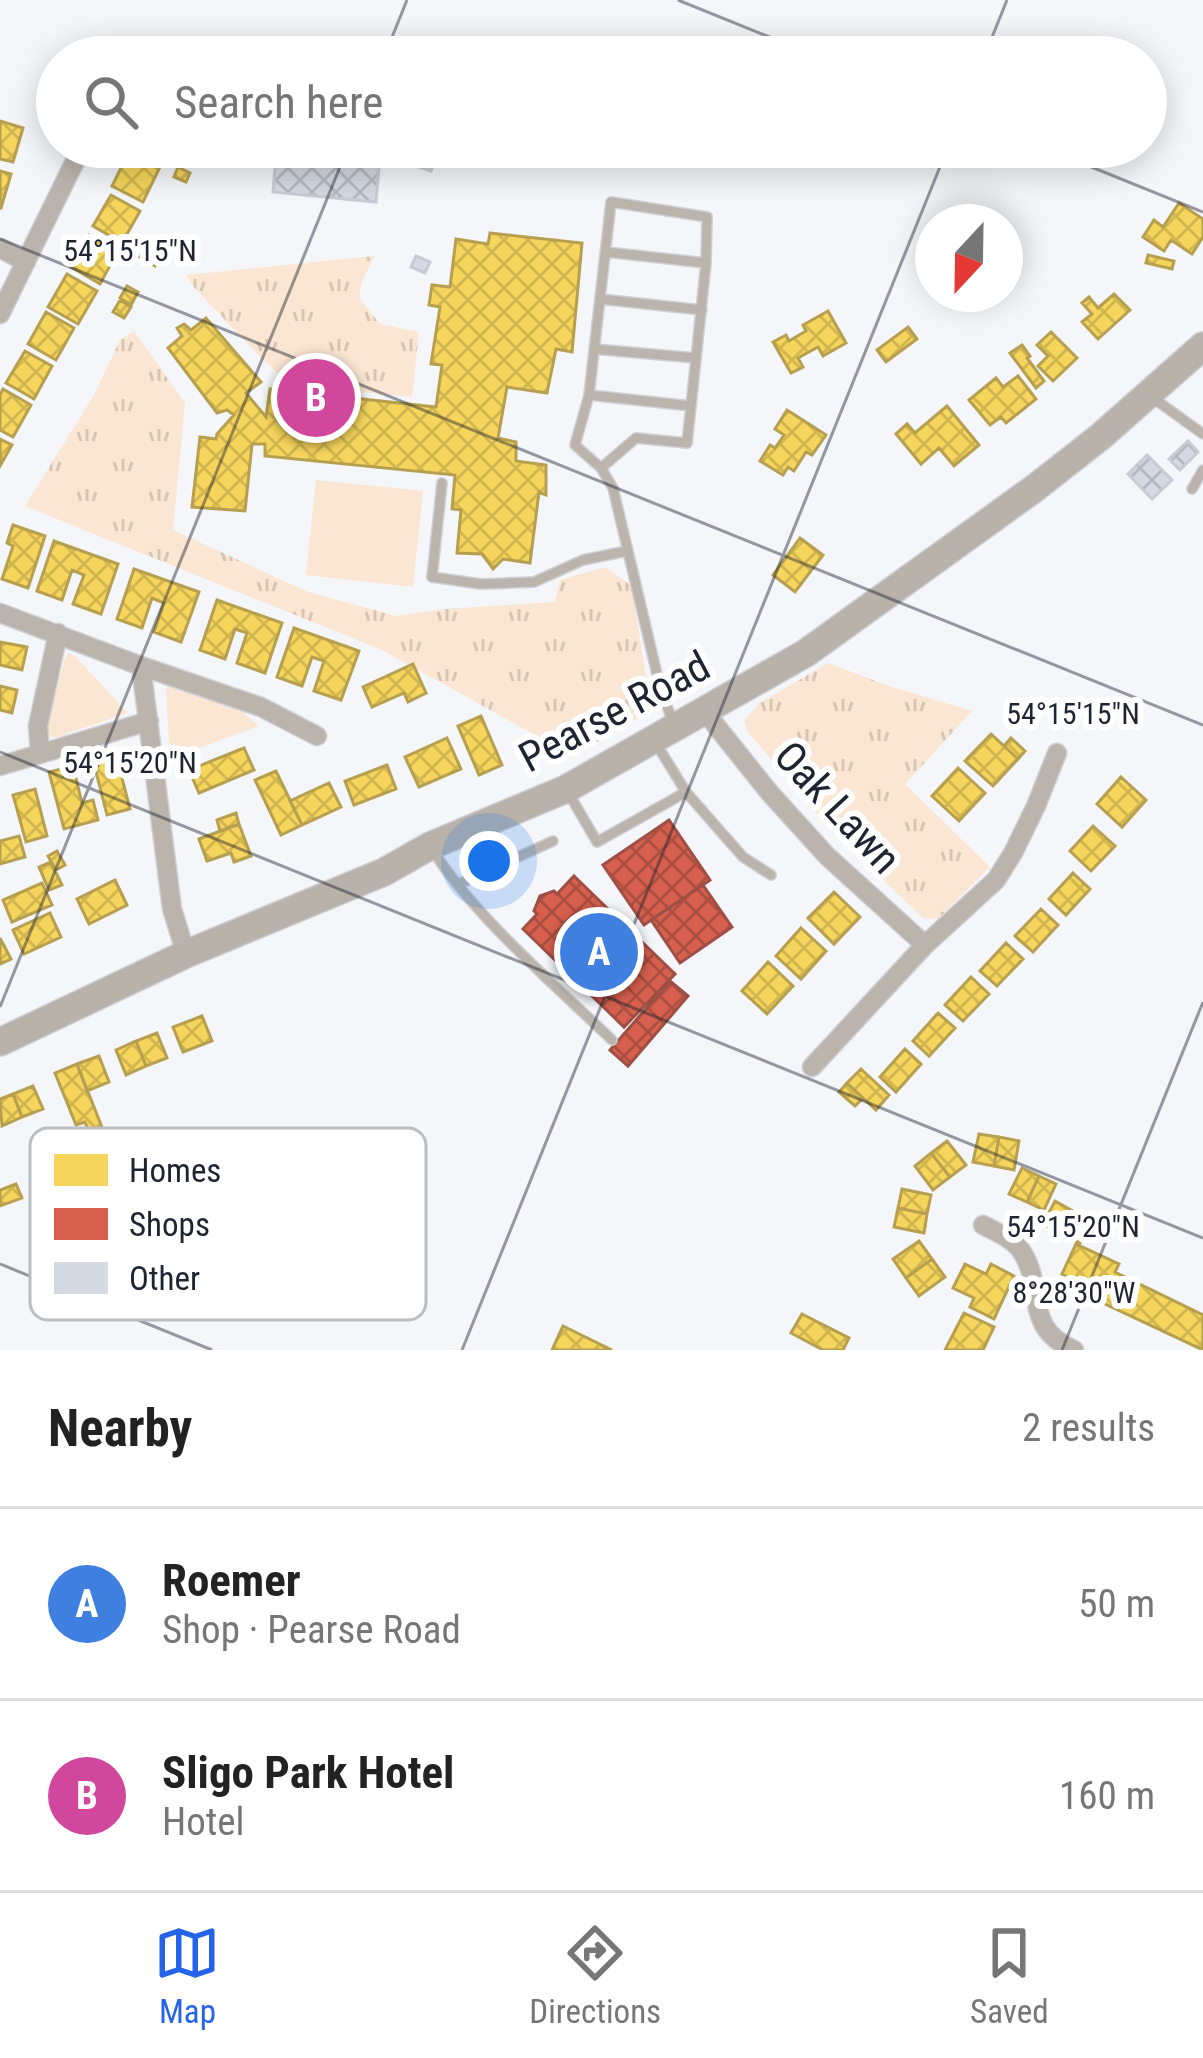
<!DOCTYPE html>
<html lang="en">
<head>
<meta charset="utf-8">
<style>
	:root { --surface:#fff; --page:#f2f2f2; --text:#222; --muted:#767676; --line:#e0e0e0; --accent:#2563eb }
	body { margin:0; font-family:"Roboto Condensed",sans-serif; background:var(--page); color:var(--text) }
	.compass { position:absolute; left:915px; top:204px; width:108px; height:108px; border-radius:50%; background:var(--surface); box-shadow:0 6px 30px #0003; rotate:202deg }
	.you { position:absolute; left:489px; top:861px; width:42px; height:42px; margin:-30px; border:9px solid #fff; border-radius:50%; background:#1a73e8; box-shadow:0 0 0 18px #1a73e833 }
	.badge { display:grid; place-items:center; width:78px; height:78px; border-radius:50%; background:var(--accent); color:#fff; font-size:39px; font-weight:700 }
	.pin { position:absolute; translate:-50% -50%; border:6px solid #fff; box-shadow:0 3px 12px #0006 }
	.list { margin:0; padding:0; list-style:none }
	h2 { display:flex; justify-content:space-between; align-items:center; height:156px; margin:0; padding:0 48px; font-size:51px }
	h2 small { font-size:39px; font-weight:400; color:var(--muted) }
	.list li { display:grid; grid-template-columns:78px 1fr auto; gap:36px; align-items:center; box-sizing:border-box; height:192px; padding:0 48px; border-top:3px solid var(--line) }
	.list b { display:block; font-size:45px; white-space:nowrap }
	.list p { margin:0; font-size:39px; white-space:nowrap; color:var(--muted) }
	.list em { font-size:39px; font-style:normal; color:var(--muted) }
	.icon { flex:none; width:66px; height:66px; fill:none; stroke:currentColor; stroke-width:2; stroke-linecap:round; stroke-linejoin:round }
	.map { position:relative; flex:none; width:1203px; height:1350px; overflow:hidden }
	.search { position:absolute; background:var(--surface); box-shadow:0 6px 30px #0003; left:36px; right:36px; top:36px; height:132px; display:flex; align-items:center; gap:30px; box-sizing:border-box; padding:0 42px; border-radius:66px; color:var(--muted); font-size:45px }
	.sheet { height:540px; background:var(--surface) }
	nav { display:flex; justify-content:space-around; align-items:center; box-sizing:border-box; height:168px; border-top:3px solid var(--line); background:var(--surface); font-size:33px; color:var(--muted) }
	nav a { display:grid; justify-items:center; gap:6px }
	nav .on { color:var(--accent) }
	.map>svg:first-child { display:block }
	.grass { fill:url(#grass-tufts) }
	.park { fill:#fae6d2 }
	.homes { fill:url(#homes-cross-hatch); stroke:#b6a04f; stroke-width:3 }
	.shops { fill:url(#shops-cross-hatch); stroke:#9f4e45; stroke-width:3 }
	.building { fill:url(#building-cross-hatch); stroke:#c8cbd3; stroke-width:3 }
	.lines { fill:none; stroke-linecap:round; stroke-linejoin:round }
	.lane-casing { stroke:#ced0d5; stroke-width:12 }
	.street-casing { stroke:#ced0d5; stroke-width:21 }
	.secondary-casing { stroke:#ced0d5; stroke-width:30 }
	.lane { stroke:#bbb4ac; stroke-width:9 }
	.street { stroke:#bbb4ac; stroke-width:18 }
	.secondary { stroke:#b8b2ab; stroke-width:27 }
	.ticks { fill:none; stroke:#1f2431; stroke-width:3; stroke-opacity:0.45 }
	.labels { text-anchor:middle; stroke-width:12; stroke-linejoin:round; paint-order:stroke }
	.street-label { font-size:42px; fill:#1f2431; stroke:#fff }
	.key { fill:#fff; stroke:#bcbdc1; stroke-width:3 }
	.key-label { font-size:33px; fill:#1f2431 }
	.ticks-label { font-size:30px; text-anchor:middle; fill:#1f2431; stroke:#fff; stroke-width:12; stroke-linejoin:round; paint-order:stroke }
</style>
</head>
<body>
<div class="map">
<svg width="1203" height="1350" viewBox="0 0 1203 1350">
	<defs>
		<pattern id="grass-tufts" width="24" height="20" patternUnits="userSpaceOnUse" patternTransform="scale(3)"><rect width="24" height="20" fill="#fae6d2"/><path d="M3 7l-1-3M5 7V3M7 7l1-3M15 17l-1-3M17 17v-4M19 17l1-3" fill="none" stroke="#d6c5b5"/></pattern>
		<pattern id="homes-cross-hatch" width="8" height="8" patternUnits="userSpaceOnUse" patternTransform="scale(3)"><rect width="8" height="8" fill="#f6d55c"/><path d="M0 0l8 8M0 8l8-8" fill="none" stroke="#d2b750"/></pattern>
		<pattern id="shops-cross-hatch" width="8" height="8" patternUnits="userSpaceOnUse" patternTransform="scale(3)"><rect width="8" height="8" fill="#d6604d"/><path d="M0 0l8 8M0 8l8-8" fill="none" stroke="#ad4f41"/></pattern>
		<pattern id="building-cross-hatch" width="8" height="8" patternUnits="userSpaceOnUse" patternTransform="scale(3)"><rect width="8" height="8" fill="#d5d9e1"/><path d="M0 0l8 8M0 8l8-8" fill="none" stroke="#b6bac2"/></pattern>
	</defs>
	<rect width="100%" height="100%" fill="#f4f6fa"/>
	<path class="grass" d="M 374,256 L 362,282 L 359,298 L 380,324 L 419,332 L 412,397 L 292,385 L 261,358 L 193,286 L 186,275 Z
		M 134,331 L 185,403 L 173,530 L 308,592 L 396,616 L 445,609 L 555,602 L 560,580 L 604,567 L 632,586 L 651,711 L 573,756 L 382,650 L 25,506 L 94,395 L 120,340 Z
		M 828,663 L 889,686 L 972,711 L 905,784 L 990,867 L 939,918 L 924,919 L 834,833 L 747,731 L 744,720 L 760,703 Z"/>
	<path class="park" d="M 316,480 L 423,491 L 413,587 L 306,575 Z
		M 69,653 L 75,656 L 128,713 L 54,738 L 47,734 L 48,723 L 65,658 Z
		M 173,685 L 243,712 L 259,726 L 170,759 L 166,692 L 167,686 Z"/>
	<path class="homes" d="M 0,121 L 23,128 L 13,162 L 0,159 Z
		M 128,154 L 159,169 L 143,202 L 112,186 Z
		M 178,167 L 190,173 L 186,182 L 174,177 Z
		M 0,171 L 11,174 L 1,208 L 0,208 Z
		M 111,195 L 140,211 L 122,243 L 93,226 Z
		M 1179,203 L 1203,219 L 1203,237 L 1192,254 L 1171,240 L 1164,251 L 1143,237 L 1154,220 L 1163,227 Z
		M 490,233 L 582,243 L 572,352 L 556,349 L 547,393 L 507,387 L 498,438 L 516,442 L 516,461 L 546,465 L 546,495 L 539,492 L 530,563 L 503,559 L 493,569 L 482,554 L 457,553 L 461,510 L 452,509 L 455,475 L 265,456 L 265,444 L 252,444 L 245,511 L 192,507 L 200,437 L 216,439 L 217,434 L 234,415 L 227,410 L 217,413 L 168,348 L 182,336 L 177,328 L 184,324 L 191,330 L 206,318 L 261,382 L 246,393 L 266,417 L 270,389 L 436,407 L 442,365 L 431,364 L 440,307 L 429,305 L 432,285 L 450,287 L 456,239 L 488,244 Z
		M 89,235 L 118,251 L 100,284 L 71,267 Z
		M 148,246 L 162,255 L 155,266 L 140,257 Z
		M 1148,255 L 1174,261 L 1172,269 L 1146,263 Z
		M 67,274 L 97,291 L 78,324 L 48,307 Z
		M 127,286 L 138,292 L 131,305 L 120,298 Z
		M 1114,294 L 1130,310 L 1098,339 L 1082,322 L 1092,314 L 1082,303 L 1089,297 L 1098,308 Z
		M 120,300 L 131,307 L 124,318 L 113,312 Z
		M 828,311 L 846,343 L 823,356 L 818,347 L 798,358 L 803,367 L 791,373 L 773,342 L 786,335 L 789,341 L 806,331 L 803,325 Z
		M 46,312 L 74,328 L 56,360 L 28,344 Z
		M 908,327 L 917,339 L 886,362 L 877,350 Z
		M 1051,332 L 1077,358 L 1053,381 L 1038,366 L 1048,356 L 1037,345 Z
		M 1022,345 L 1030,356 L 1027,358 L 1044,381 L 1036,388 L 1010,353 Z
		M 25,351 L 52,366 L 34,399 L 6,383 Z
		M 1018,376 L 1036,399 L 1006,423 L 1001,417 L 990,425 L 969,400 L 996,378 L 1003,387 Z
		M 3,389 L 31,405 L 13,437 L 0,430 L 0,395 Z
		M 947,406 L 979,445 L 954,466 L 939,448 L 921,464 L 896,434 L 907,424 L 915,433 Z
		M 787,410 L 826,435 L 812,455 L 806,452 L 794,471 L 788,467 L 783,475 L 760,461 L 770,445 L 775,448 L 784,435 L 775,429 Z
		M 0,439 L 12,445 L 0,466 Z
		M 13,525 L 45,536 L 28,588 L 2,579 L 13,546 L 7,543 Z
		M 800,538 L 823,555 L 795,592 L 773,575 Z
		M 54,541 L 118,564 L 101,614 L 73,604 L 84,575 L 72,570 L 62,600 L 37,591 Z
		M 134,569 L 199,592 L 181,642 L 154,632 L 164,603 L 152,598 L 142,628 L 117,619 Z
		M 217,600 L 282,623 L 265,673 L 237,663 L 247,633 L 235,629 L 225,659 L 200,650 Z
		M 294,628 L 359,651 L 341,700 L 314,691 L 324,661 L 312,657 L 302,686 L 277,677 Z
		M 0,642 L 27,647 L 22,670 L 0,665 Z
		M 413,664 L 426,693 L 408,702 L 404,693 L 372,707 L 363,687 Z
		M 0,686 L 17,690 L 12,713 L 0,710 Z
		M 481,716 L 502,765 L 479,775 L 458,726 Z
		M 991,734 L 1018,759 L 993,786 L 965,761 Z
		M 447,738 L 461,769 L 419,787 L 405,757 Z
		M 1011,738 L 1025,751 L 1018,759 L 1004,746 Z
		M 244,748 L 254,770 L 199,793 L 189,770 Z
		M 116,755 L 130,809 L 107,815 L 93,760 Z
		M 387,765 L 396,789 L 354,805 L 345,781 Z
		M 73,766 L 82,803 L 93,800 L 98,820 L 64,829 L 49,772 Z
		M 958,768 L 985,793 L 959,821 L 932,796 Z
		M 276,771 L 302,825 L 281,835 L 255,780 Z
		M 1121,777 L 1146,800 L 1122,827 L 1097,804 Z
		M 329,783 L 341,807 L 302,825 L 290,801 Z
		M 35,789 L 47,836 L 26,842 L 13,795 Z
		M 236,813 L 239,824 L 220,831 L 217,820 Z
		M 239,824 L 251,856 L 234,862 L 231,853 L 207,861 L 199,839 Z
		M 1093,826 L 1115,846 L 1091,871 L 1070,851 Z
		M 19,836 L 25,857 L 0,864 L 0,841 Z
		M 57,851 L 65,865 L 56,870 L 48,856 Z
		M 51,862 L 62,885 L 49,890 L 39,867 Z
		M 1073,873 L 1090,889 L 1066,915 L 1049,899 Z
		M 115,880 L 127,905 L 89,924 L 77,899 Z
		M 42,883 L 52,905 L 12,922 L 3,900 Z
		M 834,892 L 860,917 L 834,944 L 808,918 Z
		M 1041,909 L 1058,925 L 1033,952 L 1015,936 Z
		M 50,913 L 61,937 L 24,954 L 13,930 Z
		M 801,928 L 826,951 L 801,979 L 776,956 Z
		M 0,938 L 11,959 L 0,964 Z
		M 1006,943 L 1023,959 L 997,986 L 980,971 Z
		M 768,962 L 793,986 L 767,1014 L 742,991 Z
		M 971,977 L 989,994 L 963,1021 L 945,1005 Z
		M 938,1013 L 955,1028 L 929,1056 L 913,1041 Z
		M 202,1016 L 212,1041 L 183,1052 L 173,1027 Z
		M 157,1033 L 167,1058 L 146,1066 L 136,1041 Z
		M 136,1041 L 146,1066 L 126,1075 L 116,1050 Z
		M 905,1049 L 921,1064 L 896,1092 L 880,1077 Z
		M 99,1056 L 109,1082 L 87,1091 L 77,1064 Z
		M 77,1064 L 105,1135 L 92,1140 L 85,1122 L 76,1125 L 55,1073 Z
		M 861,1069 L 889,1095 L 876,1110 L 847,1083 Z
		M 847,1083 L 863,1098 L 855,1106 L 839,1092 Z
		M 33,1086 L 43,1109 L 22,1117 L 13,1094 Z
		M 13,1094 L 22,1117 L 2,1126 L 0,1099 Z
		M 979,1134 L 999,1137 L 994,1166 L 973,1162 Z
		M 999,1137 L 1019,1141 L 1014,1170 L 994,1166 Z
		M 947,1141 L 966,1165 L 950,1177 L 931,1153 Z
		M 931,1153 L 950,1177 L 933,1190 L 915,1166 Z
		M 1022,1168 L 1039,1176 L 1027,1202 L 1009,1194 Z
		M 1039,1176 L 1056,1184 L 1044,1210 L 1027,1202 Z
		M 16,1184 L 22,1198 L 0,1206 L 0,1190 Z
		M 902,1189 L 931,1195 L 927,1214 L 898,1208 Z
		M 1055,1201 L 1073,1211 L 1061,1233 L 1043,1224 Z
		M 898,1208 L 927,1214 L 924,1233 L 894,1227 Z
		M 1073,1211 L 1091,1219 L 1080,1243 L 1061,1233 Z
		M 919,1241 L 932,1259 L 906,1278 L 893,1259 Z
		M 1076,1244 L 1119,1264 L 1115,1272 L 1203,1315 L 1203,1350 L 1103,1303 L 1106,1296 L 1062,1274 Z
		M 932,1259 L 945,1277 L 919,1296 L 906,1278 Z
		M 965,1264 L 986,1274 L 991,1264 L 1014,1276 L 994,1319 L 970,1307 L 974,1298 L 953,1288 Z
		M 964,1313 L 994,1327 L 983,1350 L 945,1350 Z
		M 802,1314 L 849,1338 L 843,1350 L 823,1350 L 791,1333 Z
		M 563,1326 L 612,1350 L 552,1350 Z"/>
	<path class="shops" d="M 669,820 L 710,880 L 644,925 L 603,865 Z
		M 574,876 L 675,974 L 624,1027 L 523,929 L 537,914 L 534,911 L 540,896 L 554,891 L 557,894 Z
		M 703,885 L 732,927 L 680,963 L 651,920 Z
		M 670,981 L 688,996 L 628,1066 L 610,1050 Z"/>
	<path class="building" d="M 403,147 L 439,149 L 431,171 L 414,165 L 417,155 L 402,150 Z
		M 276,157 L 379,167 L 376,202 L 273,192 Z
		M 416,256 L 430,262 L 425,273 L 411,267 Z
		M 1188,441 L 1198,452 L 1180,470 L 1169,459 Z
		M 1147,455 L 1172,480 L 1152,499 L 1128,474 Z"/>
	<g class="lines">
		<defs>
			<path id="lane" d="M 606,252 L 706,263
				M 600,299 L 702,310
				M 594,349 L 696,358
				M 589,395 L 691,406 L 706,263 L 707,217 L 611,202 L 589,395 L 575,445 L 601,468 L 613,488 L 661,691 L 674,724
				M 1153,398 L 1203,434
				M 601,468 L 636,438 L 687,443 L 691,406
				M 442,483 L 432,577 L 481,584 L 534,582 L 583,560 L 627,551
				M 1192,489 L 1203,470
				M 686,792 L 743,857 L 771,875
				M 569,794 L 597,842 L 686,792 L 657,745
				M 431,848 C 475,917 553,983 612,1040
				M 459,884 L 553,841"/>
			<path id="street" d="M 0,248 L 26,262
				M 0,314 L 79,153
				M 0,613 L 141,666 L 261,707 L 317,736
				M 141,666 L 172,909 L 186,954
				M 705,712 L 769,792 L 827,856 L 925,945
				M 40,753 L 38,726 L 58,633
				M 0,766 L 149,721
				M 812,1067 L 925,945 L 996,880 L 1013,853 L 1036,806 L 1057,753
				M 983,1225 C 996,1232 1014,1239 1022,1252 C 1046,1290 1022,1327 1074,1350"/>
			<path id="secondary" d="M 0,1042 L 186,954 L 384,872 L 430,846 L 566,789 L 806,653 L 1035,488 L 1100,437 L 1203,346"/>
		</defs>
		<use href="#lane" class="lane-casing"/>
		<use href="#street" class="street-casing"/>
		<use href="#secondary" class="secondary-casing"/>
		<use href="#lane" class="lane"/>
		<use href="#street" class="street"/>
		<use href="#secondary" class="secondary"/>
	</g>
	<path class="ticks" d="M 678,0 L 819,57M 384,57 L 407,0M 984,57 L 1007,0M 1042,147 L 1203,212M 0,239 L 1203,725M 0,752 L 1203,1238M 0,1007 L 348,147M 0,1264 L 212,1350M 462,1350 L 948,147M 1062,1350 L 1203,1002"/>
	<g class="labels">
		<g class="street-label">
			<text transform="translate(614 711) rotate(-28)" y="15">Pearse Road</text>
			<text transform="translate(838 807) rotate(47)" y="15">Oak Lawn</text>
		</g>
	</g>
	<rect x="30" y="1128" width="396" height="192" rx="18" class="key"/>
	<rect x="54" y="1154" width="54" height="32" fill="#f6d55c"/>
	<rect x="54" y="1208" width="54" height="32" fill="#d6604d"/>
	<rect x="54" y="1262" width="54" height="32" fill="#d5d9e1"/>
	<g class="key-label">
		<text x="129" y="1182">Homes</text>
		<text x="129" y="1236">Shops</text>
		<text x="129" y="1290">Other</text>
	</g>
	<g class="ticks-label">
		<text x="130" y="261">54°15'15"N</text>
		<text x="1073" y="724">54°15'15"N</text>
		<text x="130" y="773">54°15'20"N</text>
		<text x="1073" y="1237">54°15'20"N</text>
		<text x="1074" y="1303">8°28'30"W</text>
	</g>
</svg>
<svg class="compass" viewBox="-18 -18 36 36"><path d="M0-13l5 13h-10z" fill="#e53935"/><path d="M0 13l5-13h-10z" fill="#767676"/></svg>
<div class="you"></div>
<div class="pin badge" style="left:599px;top:952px;background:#3f7fe0">A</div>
<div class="pin badge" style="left:316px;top:398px;background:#d1479c">B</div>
<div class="search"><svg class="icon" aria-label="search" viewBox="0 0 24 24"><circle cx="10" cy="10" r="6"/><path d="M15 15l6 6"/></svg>Search here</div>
</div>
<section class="sheet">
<h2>Nearby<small>2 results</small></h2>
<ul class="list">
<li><span class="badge" style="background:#3f7fe0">A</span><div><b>Roemer</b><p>Shop · Pearse Road</p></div><em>50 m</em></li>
<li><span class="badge" style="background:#d1479c">B</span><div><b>Sligo Park Hotel</b><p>Hotel</p></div><em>160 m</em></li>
</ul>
</section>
<nav>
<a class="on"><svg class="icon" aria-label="map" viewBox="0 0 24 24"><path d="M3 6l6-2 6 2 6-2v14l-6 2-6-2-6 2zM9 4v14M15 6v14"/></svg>Map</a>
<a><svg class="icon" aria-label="directions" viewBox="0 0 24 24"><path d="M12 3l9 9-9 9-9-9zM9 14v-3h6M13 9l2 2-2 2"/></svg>Directions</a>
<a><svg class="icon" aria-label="saved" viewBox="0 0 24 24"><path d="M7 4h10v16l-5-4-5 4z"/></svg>Saved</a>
</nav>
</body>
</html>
